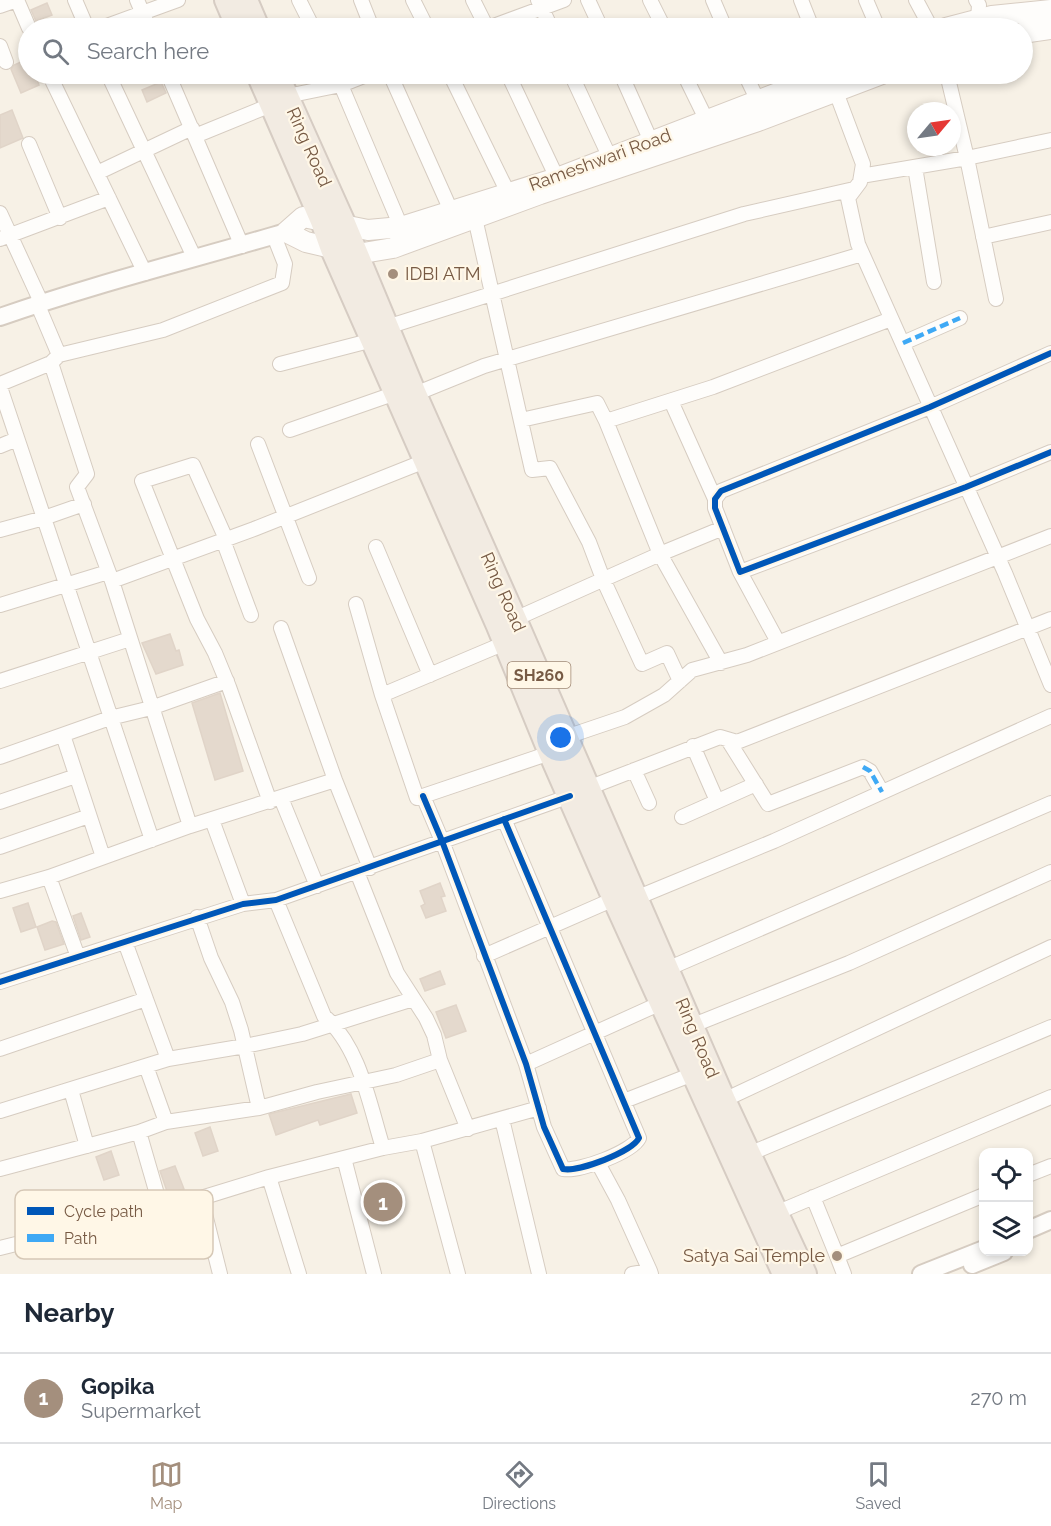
<!DOCTYPE html>
<html lang="en">
<head>
<meta charset="utf-8">
<style>
	:root { --surface:#fff; --page:#f2f2f3; --text:#1f2937; --muted:#747a83; --line:#e0e1e3; --accent:#a48f7d }
	body { margin:0; font-family:Raleway,sans-serif; background:var(--page); color:var(--text) }
	.controls { position:absolute; right:18px; bottom:18px; display:grid; overflow:hidden; border-radius:12px; box-shadow:0 3px 9px #0003 }
	.controls button { width:54px; height:54px; display:grid; place-items:center; padding:0; border:0; border-bottom:2px solid var(--line); background:var(--surface); color:var(--text); font:30px sans-serif }
	.compass { position:absolute; left:907px; top:102px; width:54px; height:54px; border-radius:50%; background:var(--surface); box-shadow:0 3px 9px #0003; rotate:61deg }
	.you { position:absolute; left:561px; top:738px; width:21px; height:21px; margin:-15px; border:4px solid #fff; border-radius:50%; background:#1a73e8; box-shadow:0 0 0 9px #1a73e833 }
	.badge { display:grid; place-items:center; width:39px; height:39px; border-radius:50%; background:var(--accent); color:#fff; font-size:20px; font-weight:700 }
	.pin { position:absolute; translate:-50% -50%; border:3px solid #fff; box-shadow:0 2px 6px #0006 }
	.list { margin:0; padding:0; list-style:none }
	h2 { display:flex; justify-content:space-between; align-items:center; height:78px; margin:0; padding:0 24px; font-size:26px }
	h2 small { font-size:20px; font-weight:400; color:var(--muted) }
	.list li { display:grid; grid-template-columns:39px 1fr auto; gap:18px; align-items:center; box-sizing:border-box; height:90px; padding:0 24px; border-top:2px solid var(--line) }
	.list b { display:block; font-size:22px; white-space:nowrap }
	.list p { margin:0; font-size:20px; white-space:nowrap; color:var(--muted) }
	.list em { font-size:20px; font-style:normal; color:var(--muted) }
	.icon { flex:none; width:33px; height:33px; fill:none; stroke:currentColor; stroke-width:2; stroke-linecap:round; stroke-linejoin:round }
	.map { position:relative; flex:none; width:1051px; height:1274px; overflow:hidden }
	.search { position:absolute; background:var(--surface); box-shadow:0 3px 9px #0003; left:18px; right:18px; top:18px; height:66px; display:flex; align-items:center; gap:15px; box-sizing:border-box; padding:0 21px; border-radius:33px; color:var(--muted); font-size:22px }
	.sheet { height:168px; background:var(--surface) }
	nav { display:flex; justify-content:space-around; align-items:center; box-sizing:border-box; height:84px; border-top:2px solid var(--line); background:var(--surface); font-size:16px; color:var(--muted) }
	nav a { display:grid; justify-items:center; gap:3px }
	nav .on { color:var(--accent) }
	.map>svg:first-child { display:block }
	.building { fill:#e4d9cd; stroke:#e0d4c8; stroke-width:1.5 }
	.lines { fill:none; stroke-linecap:round; stroke-linejoin:round }
	.minor-casing { stroke:#d6ccc1; stroke-width:16 }
	.tertiary-casing { stroke:#d6ccc1; stroke-width:20 }
	.secondary-casing { stroke:#d8cdc2; stroke-width:22 }
	.trunk-casing { stroke:#d6ccc3; stroke-width:26 }
	.minor { stroke:#fefdfb; stroke-width:14 }
	.tertiary { stroke:#fefdfb; stroke-width:16 }
	.secondary { stroke:#fefdfb; stroke-width:20 }
	.trunk { stroke:#f2ebe2; stroke-width:22 }
	.quiet { stroke:#3fa9f5; stroke-width:4.5; stroke-dasharray:9 4.5; stroke-linecap:butt }
	.cycleway-casing { stroke:#fff7e7; stroke-width:10 }
	.cycleway { stroke:#0057b8; stroke-width:6 }
	.poi-dot { fill:#a48f7d; stroke:#fff7e7; stroke-width:2 }
	.labels { text-anchor:middle; stroke-width:4.5; stroke-linejoin:round; paint-order:stroke }
	.shield { fill:#fff7e7; stroke:#a08975; stroke-width:1.5 }
	.shield-label { font-size:16px; font-weight:bold; fill:#775a44 }
	.street-label { font-size:18px; fill:#775a44; stroke:#fff7e7 }
	.poi-label { font-size:18px; fill:#775a44; stroke:#fff7e7; text-anchor:start }
	.key { fill:#fff7e7; stroke:#d6c8b6; stroke-width:1.5 }
	.key-label { font-size:16px; fill:#775a44 }
</style>
</head>
<body>
<div class="map">
<svg width="1051" height="1274" viewBox="0 0 1051 1274">
	<rect width="100%" height="100%" fill="#f7f1e6"/>
	<path class="building" d="M 47,3 L 52,15 L 36,21 L 31,10 Z
		M 28,59 L 28,74 L 35,74 L 39,85 L 21,93 L 11,69 L 14,65 Z
		M 161,82 L 166,93 L 147,102 L 142,90 Z
		M 12,110 L 23,138 L 0,148 L 0,115 Z
		M 170,634 L 176,651 L 179,650 L 183,665 L 156,674 L 142,643 Z
		M 220,693 L 243,771 L 215,780 L 192,703 Z
		M 440,883 L 445,896 L 441,897 L 446,911 L 426,918 L 421,906 L 425,904 L 420,891 Z
		M 28,903 L 36,927 L 21,932 L 13,908 Z
		M 81,913 L 90,937 L 81,940 L 73,916 Z
		M 52,921 L 56,922 L 64,944 L 45,950 L 37,927 Z
		M 440,971 L 445,984 L 425,991 L 420,979 Z
		M 456,1005 L 466,1031 L 446,1038 L 436,1012 Z
		M 351,1094 L 357,1113 L 320,1125 L 318,1120 L 276,1135 L 269,1114 Z
		M 210,1127 L 218,1151 L 203,1156 L 195,1133 Z
		M 111,1151 L 119,1175 L 104,1180 L 96,1157 Z
		M 175,1166 L 184,1189 L 168,1194 L 160,1171 Z"/>
	<g class="lines">
		<defs>
			<path id="minor" d="M 17,0 L 29,28
				M 75,0 L 87,28
				M 137,0 L 149,28
				M 299,0 L 313,28
				M 361,0 L 372,28
				M 413,0 L 427,28
				M 473,0 L 487,28
				M 538,0 L 551,28
				M 588,0 L 601,28
				M 650,0 L 664,28
				M 713,0 L 725,28
				M 801,0 L 812,28
				M 866,0 L 878,28
				M 916,0 L 931,28
				M 976,0 L 979,5 L 978,19
				M 0,6 L 17,0
				M 101,28 L 178,0
				M 488,28 L 564,0
				M 0,46 L 6,62
				M 49,74 L 145,273
				M 108,74 L 194,257
				M 168,74 L 242,246
				M 335,74 L 341,85 L 369,74
				M 390,74 L 452,213
				M 450,74 L 512,201
				M 508,74 L 557,178
				M 571,74 L 610,158
				M 621,74 L 654,148
				M 684,74 L 707,121
				M 745,74 L 758,101
				M 947,74 L 967,158 L 996,299
				M 833,84 L 863,164 L 860,182 L 848,198 L 858,244 L 1005,573 L 1051,685
				M 287,96 L 341,85 L 401,227
				M 195,136 L 271,105
				M 29,144 L 60,218
				M 915,167 L 934,282
				M 97,173 L 192,128
				M 861,176 L 967,158 L 1051,140
				M 0,213 L 41,302
				M 475,218 L 532,470 L 550,468 L 589,542 L 603,579 L 642,664 L 667,653 L 680,681
				M 983,237 L 1051,222
				M 0,239 L 109,198
				M 387,327 L 744,214 L 854,189
				M 903,343 L 960,318
				M 1051,353 L 930,407 L 721,491 L 715,499 L 715,508 L 740,572 L 966,487 L 1051,452
				M 59,355 L 163,330 L 282,283 L 285,264 L 274,236
				M 51,363 L 87,474 L 77,487 L 112,581 L 190,826
				M 280,364 L 373,340
				M 0,384 L 51,363 L 59,355 L 37,303
				M 0,387 L 152,840
				M 415,394 L 484,366 L 862,254
				M 671,401 L 715,499
				M 521,420 L 597,403 L 606,421
				M 290,430 L 396,393
				M 258,444 L 309,578
				M 0,446 L 17,439
				M 723,528 L 660,554 L 606,421 L 713,387 L 891,319
				M 0,530 L 44,518 L 84,504
				M 226,539 L 193,465 L 142,481 L 197,619 L 215,653 L 229,687 L 270,802
				M 223,540 L 251,615
				M 376,547 L 430,675
				M 740,572 L 778,642
				M 112,581 L 254,529 L 425,461
				M 356,604 L 382,695
				M 0,605 L 108,572
				M 515,619 L 660,554 L 721,663
				M 281,628 L 335,780 L 370,868
				M 505,643 L 382,695 L 417,798 L 550,753
				M 0,681 L 130,639
				M 63,735 L 103,857
				M 566,737 L 625,717 L 664,695 L 692,670 L 747,655 L 1051,536
				M 728,740 L 768,804 L 863,767 L 870,771 L 882,792
				M 693,746 L 717,801
				M 0,757 L 110,718 L 151,708 L 227,681
				M 634,770 L 649,803
				M 588,788 L 720,737 L 737,742 L 1051,619
				M 423,796 L 442,841 L 526,1064 L 544,1127 L 563,1169 C 579,1172 632,1152 639,1138 L 504,819
				M 281,798 L 317,886
				M 0,802 L 76,776
				M 682,817 L 756,784
				M 212,820 L 243,904
				M 0,847 L 89,816
				M 357,872 L 397,973 L 426,1018 L 434,1035 L 440,1060
				M 49,877 L 78,957
				M 0,891 L 49,877 L 190,826 L 335,780
				M 636,898 L 774,841 L 1051,716
				M 276,900 L 324,1016 C 360,1047 369,1103 383,1148
				M 197,917 L 211,958 L 232,1002 L 241,1030 L 259,1108
				M 125,942 L 168,1059 L 245,1046 L 302,1034 L 413,999
				M 484,956 L 614,899
				M 667,969 L 1051,803
				M 0,982 L 243,904 L 276,900 L 570,796
				M 691,1026 L 849,963 L 1051,872
				M 0,1049 L 146,999
				M 526,1064 L 661,1003
				M 146,1066 L 166,1122
				M 71,1090 L 87,1146
				M 724,1100 L 1051,947
				M 624,1101 L 693,1074
				M 0,1111 L 168,1059
				M 502,1119 L 539,1274
				M 139,1132 L 161,1208
				M 422,1141 L 458,1274
				M 749,1154 L 1051,1027
				M 344,1158 L 374,1274
				M 598,1163 L 618,1200 L 650,1271
				M 0,1169 L 139,1132 L 166,1122 L 259,1108 L 317,1092 L 396,1075 L 440,1060 L 468,1129
				M 1028,1175 L 1051,1166
				M 269,1177 L 299,1274
				M 813,1197 L 837,1256 L 984,1195
				M 201,1198 L 220,1274
				M 776,1213 L 1051,1097
				M 0,1248 L 201,1198 L 269,1177 L 383,1148 L 422,1141 L 539,1108
				M 837,1256 L 844,1274
				M 632,1274 L 650,1271 L 651,1274"/>
			<path id="tertiary" d="M 0,317 C 94,284 191,260 286,232
				M 1028,1230 L 1051,1220
				M 972,1265 L 1004,1252
				M 921,1274 L 984,1249"/>
			<path id="secondary" d="M 946,28 L 992,16 L 1051,10
				M 1022,33 L 1051,29
				M 827,74 L 557,178 L 401,227 L 368,230 L 303,217 L 286,232 L 306,242 L 357,254 L 393,248 L 540,194 L 758,121 L 882,74"/>
			<path id="trunk" d="M 226,0 L 238,28
				M 246,0 L 258,28
				M 258,74 L 322,221 L 332,249 L 498,626 L 550,753 L 614,899 L 784,1274
				M 277,74 L 343,221 L 415,394 L 515,619 L 724,1100 L 805,1274"/>
		</defs>
		<use href="#minor" class="minor-casing"/>
		<use href="#tertiary" class="tertiary-casing"/>
		<use href="#secondary" class="secondary-casing"/>
		<use href="#trunk" class="trunk-casing"/>
		<use href="#minor" class="minor"/>
		<use href="#tertiary" class="tertiary"/>
		<use href="#secondary" class="secondary"/>
		<use href="#trunk" class="trunk"/>
		<path class="quiet" d="M 903,343 L 960,318
			M 863,767 L 870,771 L 882,792"/>
		<defs>
			<path id="cycleway" d="M 1051,353 L 930,407 L 721,491 L 715,499 L 715,508 L 740,572 L 966,487 L 1051,452
				M 423,796 L 442,841 L 526,1064 L 544,1127 L 563,1169 C 579,1172 632,1152 639,1138 L 504,819
				M 0,982 L 243,904 L 276,900 L 570,796"/>
		</defs>
		<use href="#cycleway" class="cycleway-casing"/>
		<use href="#cycleway" class="cycleway"/>
	</g>
	<g class="poi-dot">
		<circle cx="393" cy="274" r="6"/>
		<circle cx="837" cy="1256" r="6"/>
	</g>
	<g class="labels">
		<rect class="shield" x="507.5" y="662" width="63" height="26" rx="4.5"/>
		<g class="shield-label">
			<text x="539" y="681">SH260</text>
		</g>
		<g class="street-label">
			<text transform="translate(309 147) rotate(66)" y="6">Ring Road</text>
			<text transform="translate(600 160) rotate(-20)" y="6">Rameshwari Road</text>
			<text transform="translate(503 592) rotate(66)" y="6">Ring Road</text>
			<text transform="translate(697 1038) rotate(67)" y="6">Ring Road</text>
		</g>
		<g class="poi-label">
			<text x="405" y="280">IDBI ATM</text>
			<text x="825" y="1262" text-anchor="end">Satya Sai Temple</text>
		</g>
	</g>
	<rect x="15" y="1190" width="198" height="69" rx="9" class="key"/>
	<rect x="27" y="1207" width="27" height="8" fill="#0057b8"/>
	<rect x="27" y="1234" width="27" height="8" fill="#3fa9f5"/>
	<g class="key-label">
		<text x="64" y="1217">Cycle path</text>
		<text x="64" y="1244">Path</text>
	</g>
</svg>
<div class="controls">
<button><svg class="icon" aria-label="locate" viewBox="0 0 24 24"><circle cx="12" cy="12" r="6"/><path d="M12 2v4M12 18v4M2 12h4M18 12h4"/></svg></button>
<button><svg class="icon" aria-label="layers" viewBox="0 0 24 24"><path d="M12 4l9 5-9 5-9-5zM3 14l9 5 9-5"/></svg></button>
</div>
<svg class="compass" viewBox="-18 -18 36 36"><path d="M0-13l5 13h-10z" fill="#e53935"/><path d="M0 13l5-13h-10z" fill="#747a83"/></svg>
<div class="you"></div>
<div class="pin badge" style="left:383px;top:1202px">1</div>
<div class="search"><svg class="icon" aria-label="search" viewBox="0 0 24 24"><circle cx="10" cy="10" r="6"/><path d="M15 15l6 6"/></svg>Search here</div>
</div>
<section class="sheet">
<h2>Nearby<small></small></h2>
<ul class="list">
<li><span class="badge">1</span><div><b>Gopika</b><p>Supermarket</p></div><em>270 m</em></li>
</ul>
</section>
<nav>
<a class="on"><svg class="icon" aria-label="map" viewBox="0 0 24 24"><path d="M3 6l6-2 6 2 6-2v14l-6 2-6-2-6 2zM9 4v14M15 6v14"/></svg>Map</a>
<a><svg class="icon" aria-label="directions" viewBox="0 0 24 24"><path d="M12 3l9 9-9 9-9-9zM9 14v-3h6M13 9l2 2-2 2"/></svg>Directions</a>
<a><svg class="icon" aria-label="saved" viewBox="0 0 24 24"><path d="M7 4h10v16l-5-4-5 4z"/></svg>Saved</a>
</nav>
</body>
</html>
